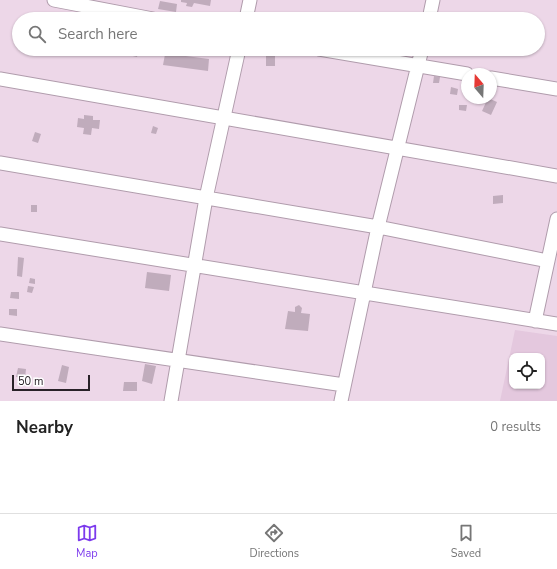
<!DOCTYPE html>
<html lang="en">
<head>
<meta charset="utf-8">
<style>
	:root { --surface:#fff; --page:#f6f6f6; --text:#222; --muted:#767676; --line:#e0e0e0; --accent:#7c3aed }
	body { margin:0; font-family:"Nunito Sans",sans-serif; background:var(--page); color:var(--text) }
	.controls { position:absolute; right:12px; bottom:12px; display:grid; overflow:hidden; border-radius:8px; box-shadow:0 1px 3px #0004 }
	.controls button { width:36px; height:36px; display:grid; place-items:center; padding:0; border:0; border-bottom:1px solid var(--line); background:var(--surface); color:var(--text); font:20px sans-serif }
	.compass { position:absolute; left:461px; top:68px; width:36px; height:36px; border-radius:50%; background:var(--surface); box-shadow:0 1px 3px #0004; rotate:341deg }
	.scale { position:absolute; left:12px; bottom:10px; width:78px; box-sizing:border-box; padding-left:4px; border:2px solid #292228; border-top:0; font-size:11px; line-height:14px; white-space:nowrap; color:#292228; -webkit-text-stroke:3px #fff; paint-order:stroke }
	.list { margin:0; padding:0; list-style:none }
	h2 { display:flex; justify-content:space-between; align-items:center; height:52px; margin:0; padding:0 16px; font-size:17px }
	h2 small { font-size:13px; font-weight:400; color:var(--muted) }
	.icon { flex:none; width:22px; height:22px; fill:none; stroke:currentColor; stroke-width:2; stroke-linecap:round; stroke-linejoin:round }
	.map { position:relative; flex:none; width:557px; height:401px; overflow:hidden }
	.search { position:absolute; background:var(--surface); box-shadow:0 1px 3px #0004; left:12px; right:12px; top:12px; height:44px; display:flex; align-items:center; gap:10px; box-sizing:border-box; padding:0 14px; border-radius:22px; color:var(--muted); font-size:15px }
	.sheet { height:112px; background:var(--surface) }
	nav { display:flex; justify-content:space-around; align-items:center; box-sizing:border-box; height:56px; border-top:1px solid var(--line); background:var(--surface); font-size:11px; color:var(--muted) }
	nav a { display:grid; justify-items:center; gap:2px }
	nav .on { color:var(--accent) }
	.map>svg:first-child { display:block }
	.built { fill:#e4c8de; fill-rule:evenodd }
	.building { fill:#c0acbc }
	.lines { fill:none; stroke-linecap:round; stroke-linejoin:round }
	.minor-casing { stroke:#b09cac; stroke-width:15 }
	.minor { stroke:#fff; stroke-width:13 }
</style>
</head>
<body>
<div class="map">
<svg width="557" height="401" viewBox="0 0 557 401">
	<rect width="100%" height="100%" fill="#edd7e8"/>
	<path class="built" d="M 515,330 L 557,336 L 557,401 L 500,401 ZM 512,356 L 542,356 L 542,386 L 512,386 Z"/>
	<path class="building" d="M 181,0 L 211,0 L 210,6 L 194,3 L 192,7 L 186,6 L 187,3 L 181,2 Z
		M 160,1 L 177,4 L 176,12 L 158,9 Z
		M 121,49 L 139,49 L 137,57 L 120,53 Z
		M 166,49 L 179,49 L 178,55 L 209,59 L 208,71 L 163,65 Z
		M 179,49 L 211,49 L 211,54 Z
		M 266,54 L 275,56 L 275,66 L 266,66 Z
		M 434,76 L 440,77 L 439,83 L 433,83 Z
		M 451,87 L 458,89 L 457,95 L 450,94 Z
		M 488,98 L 497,102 L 491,115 L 482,111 Z
		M 459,105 L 467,105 L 466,111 L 459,110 Z
		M 84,115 L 93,116 L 93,120 L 100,120 L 99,129 L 92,128 L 91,135 L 83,134 L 84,128 L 77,127 L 78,118 L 84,119 Z
		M 153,126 L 158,128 L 156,134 L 151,133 Z
		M 35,132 L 41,134 L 38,143 L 32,141 Z
		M 503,195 L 503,203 L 493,204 L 493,196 Z
		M 31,205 L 37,205 L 37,212 L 31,212 Z
		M 18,257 L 24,258 L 22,277 L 17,276 Z
		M 147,272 L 171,275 L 169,291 L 145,288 Z
		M 30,278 L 35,279 L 35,284 L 29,283 Z
		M 28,286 L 34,287 L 32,293 L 27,292 Z
		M 11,292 L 19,292 L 19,299 L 10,298 Z
		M 299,305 L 302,308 L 301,313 L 310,314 L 308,331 L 285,329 L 288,311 L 295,312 L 295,307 Z
		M 9,309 L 17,309 L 17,316 L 9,315 Z
		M 145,364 L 156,366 L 152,384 L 142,381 Z
		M 62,365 L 69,367 L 66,383 L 58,381 Z
		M 18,368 L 26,369 L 25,378 L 16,377 Z
		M 124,382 L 137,382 L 137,391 L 123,391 Z"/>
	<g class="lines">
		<defs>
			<path id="minor" d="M 54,0 L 153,19
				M 246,19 L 250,0
				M 429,19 L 433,0
				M 319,49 L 467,74
				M 491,78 L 557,89
				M 0,79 L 557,176
				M 0,163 L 378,227 L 548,261
				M 0,234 L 557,324
				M 535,321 L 557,219
				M 0,334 L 344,385
				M 171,401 L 206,198 L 239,49
				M 341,401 L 378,227 L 422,49"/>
		</defs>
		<use href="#minor" class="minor-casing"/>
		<use href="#minor" class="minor"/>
	</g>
</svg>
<div class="controls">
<button><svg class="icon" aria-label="locate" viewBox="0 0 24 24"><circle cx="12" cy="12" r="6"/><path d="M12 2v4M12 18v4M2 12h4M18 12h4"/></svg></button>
</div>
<svg class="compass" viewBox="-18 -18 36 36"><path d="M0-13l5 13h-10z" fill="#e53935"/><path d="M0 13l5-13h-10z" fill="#767676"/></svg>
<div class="scale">50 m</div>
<div class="search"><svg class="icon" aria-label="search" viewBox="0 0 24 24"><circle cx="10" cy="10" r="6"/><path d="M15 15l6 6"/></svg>Search here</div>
</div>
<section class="sheet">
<h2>Nearby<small>0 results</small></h2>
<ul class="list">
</ul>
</section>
<nav>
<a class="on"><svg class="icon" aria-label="map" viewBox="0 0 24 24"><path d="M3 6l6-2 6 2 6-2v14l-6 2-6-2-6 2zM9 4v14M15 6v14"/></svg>Map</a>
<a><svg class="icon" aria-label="directions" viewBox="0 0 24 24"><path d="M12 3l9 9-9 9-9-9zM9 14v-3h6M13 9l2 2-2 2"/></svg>Directions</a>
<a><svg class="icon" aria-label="saved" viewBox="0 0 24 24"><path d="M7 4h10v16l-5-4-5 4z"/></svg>Saved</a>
</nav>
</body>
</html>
